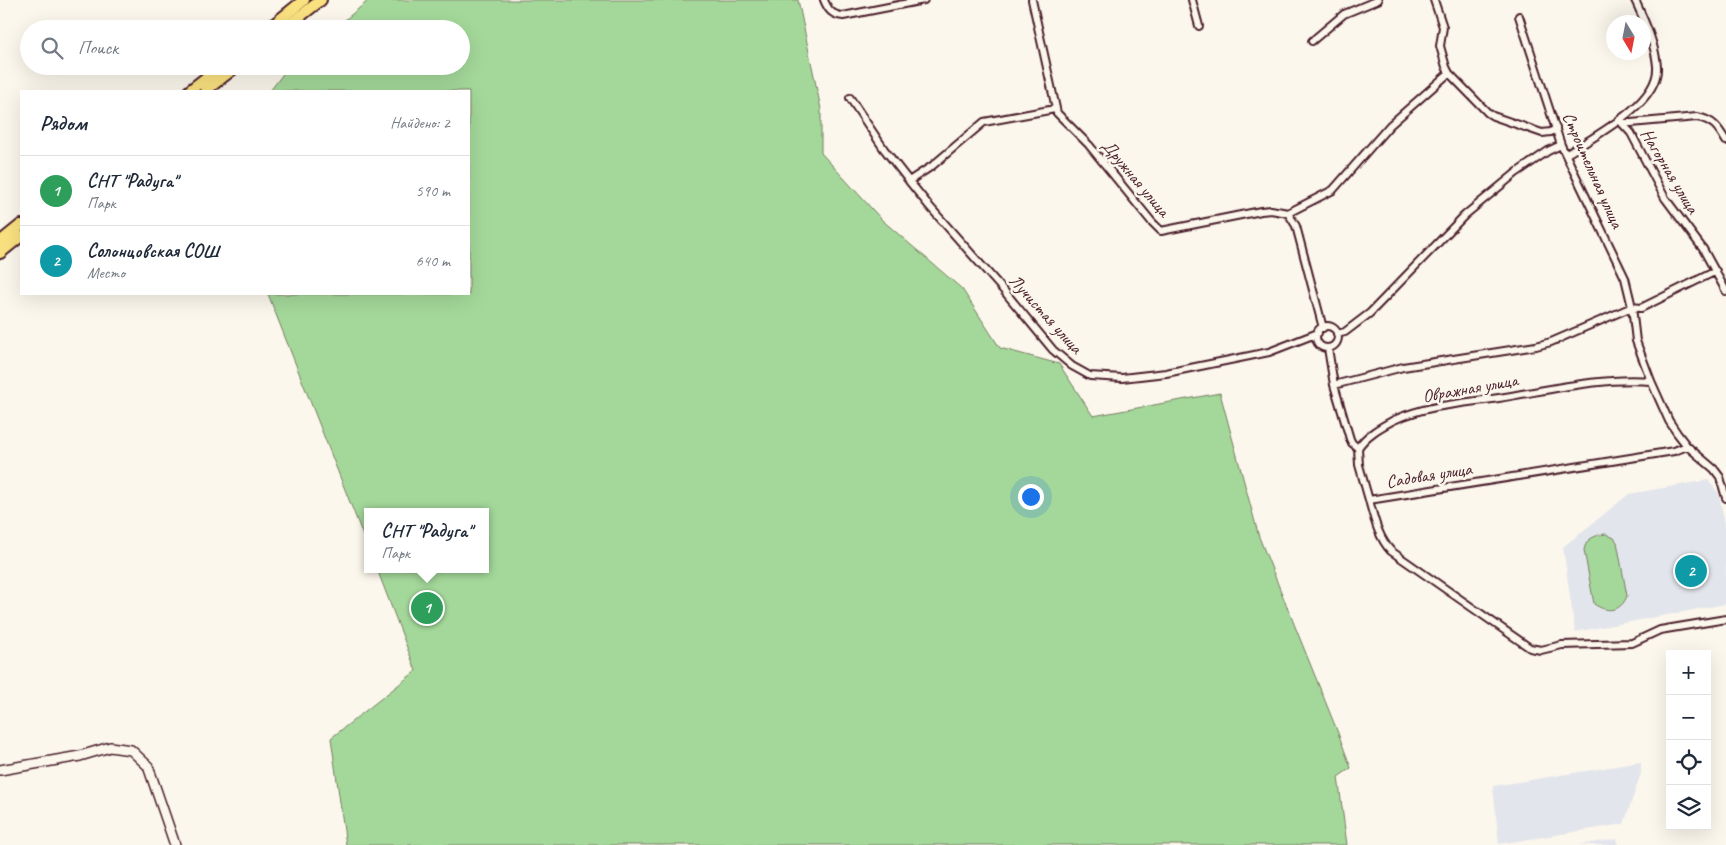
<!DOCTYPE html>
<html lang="ru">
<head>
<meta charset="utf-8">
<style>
	:root { --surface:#fff; --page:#f6f6f7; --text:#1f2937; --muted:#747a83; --line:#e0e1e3; --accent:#1a73e8 }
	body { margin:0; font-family:Caveat,sans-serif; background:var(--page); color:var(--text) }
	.controls { position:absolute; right:15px; bottom:15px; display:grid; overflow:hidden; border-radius:0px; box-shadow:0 5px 20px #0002 }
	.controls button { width:45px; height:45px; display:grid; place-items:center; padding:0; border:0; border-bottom:1px solid var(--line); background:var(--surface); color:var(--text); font:25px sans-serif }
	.compass { position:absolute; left:1606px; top:15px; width:45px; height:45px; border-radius:50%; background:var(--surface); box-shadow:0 5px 20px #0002; rotate:170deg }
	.you { position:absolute; left:1030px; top:496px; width:18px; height:18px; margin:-12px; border:4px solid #fff; border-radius:50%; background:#1a73e8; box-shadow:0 0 0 8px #1a73e833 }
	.badge { display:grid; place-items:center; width:32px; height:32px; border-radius:50%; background:var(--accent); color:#fff; font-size:16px; font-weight:700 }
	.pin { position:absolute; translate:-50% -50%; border:2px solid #fff; box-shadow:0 1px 5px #0006 }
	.popup { position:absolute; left:364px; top:508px; width:125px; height:65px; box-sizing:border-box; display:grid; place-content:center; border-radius:0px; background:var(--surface); filter:drop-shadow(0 1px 4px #0005); font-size:16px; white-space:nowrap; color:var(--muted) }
	.popup b { font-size:19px; color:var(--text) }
	.popup::after { content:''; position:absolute; left:50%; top:100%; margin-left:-10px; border:10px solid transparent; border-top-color:var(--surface) }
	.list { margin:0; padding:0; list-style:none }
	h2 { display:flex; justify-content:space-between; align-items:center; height:65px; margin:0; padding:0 20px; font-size:21px }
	h2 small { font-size:16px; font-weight:400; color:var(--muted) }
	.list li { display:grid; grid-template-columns:32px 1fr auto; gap:15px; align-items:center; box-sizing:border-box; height:70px; padding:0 20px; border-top:1px solid var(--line) }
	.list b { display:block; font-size:19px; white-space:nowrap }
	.list p { margin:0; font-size:16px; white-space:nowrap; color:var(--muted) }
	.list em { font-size:16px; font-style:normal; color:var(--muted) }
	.icon { flex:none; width:28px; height:28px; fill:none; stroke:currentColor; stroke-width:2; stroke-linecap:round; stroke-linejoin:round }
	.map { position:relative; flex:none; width:1726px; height:845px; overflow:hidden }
	.search { position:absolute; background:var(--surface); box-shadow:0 5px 20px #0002; left:20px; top:20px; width:450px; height:55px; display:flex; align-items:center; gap:12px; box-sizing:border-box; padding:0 18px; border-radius:28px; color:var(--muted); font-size:19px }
	.panel { position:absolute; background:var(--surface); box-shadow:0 5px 20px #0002; left:20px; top:90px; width:450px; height:205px; border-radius:0px }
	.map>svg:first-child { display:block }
	.built { fill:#e3e5ec }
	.green { fill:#a4d89a; stroke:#777c62 }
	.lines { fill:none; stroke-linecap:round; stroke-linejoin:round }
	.street-casing { stroke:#4a1f2b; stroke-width:10 }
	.secondary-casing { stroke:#4a1f2b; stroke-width:12 }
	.primary-casing { stroke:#4a1f2b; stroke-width:14 }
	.street { stroke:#fbf7ec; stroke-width:6 }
	.secondary { stroke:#fbf7ec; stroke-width:9 }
	.primary { stroke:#fae180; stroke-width:10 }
	.labels { text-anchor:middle; stroke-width:5; stroke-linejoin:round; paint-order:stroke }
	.street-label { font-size:18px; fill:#4a1f2b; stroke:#fbf7ec }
</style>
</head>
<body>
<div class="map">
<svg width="1726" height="845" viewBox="0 0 1726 845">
	<rect width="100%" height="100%" fill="#fbf7ec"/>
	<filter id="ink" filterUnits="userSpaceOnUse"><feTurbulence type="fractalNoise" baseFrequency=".02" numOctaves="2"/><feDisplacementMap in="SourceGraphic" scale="10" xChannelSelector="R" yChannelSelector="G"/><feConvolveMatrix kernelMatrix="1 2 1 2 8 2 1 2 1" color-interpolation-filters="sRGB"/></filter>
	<g filter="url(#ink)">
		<path class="built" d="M 1708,480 L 1719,494 L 1726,530 L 1726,604 L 1575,632 L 1563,547 L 1629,494 Z
			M 1641,762 L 1641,773 L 1624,824 L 1499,844 L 1493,786 Z
			M 1617,839 L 1618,845 L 1578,845 Z"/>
		<path class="green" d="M 369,0 L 798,0 L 821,109 L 821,153 L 882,220 L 962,289 L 1000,348 L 1059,364 L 1093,416 L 1220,393 L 1259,537 L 1338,733 L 1351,768 L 1338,777 L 1347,845 L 346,845 L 331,738 L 416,671 L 377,569 L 486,569 L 486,512 L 368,512 L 368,548 L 268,294 L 469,294 L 469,91 L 270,91 L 289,66 L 461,66 L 461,29 L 334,29 Z
			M 1606,534 L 1614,538 L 1617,542 L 1627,596 C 1621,612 1607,613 1594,604 L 1584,550 C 1586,538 1596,535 1606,534 Z"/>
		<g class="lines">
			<defs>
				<path id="street" d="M 824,0 C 828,10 832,15 843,16 L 924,0
					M 1032,0 L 1057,113 L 1089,145 L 1151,221 L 1161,231 L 1261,211 L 1271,210 L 1288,213 L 1296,226 L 1323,328
					M 1192,0 L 1199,26
					M 1434,0 L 1443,27 L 1440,46 L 1446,67 L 1449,73 L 1488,113 L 1493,116 L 1542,133 L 1551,132 L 1556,128
					M 1519,16 L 1561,145 L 1625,278 L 1632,307 L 1636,341 L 1651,381 L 1669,421 L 1677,433 L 1687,446 L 1714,469 L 1720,477 L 1726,498
					M 1312,41 L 1344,14 L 1378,0
					M 850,98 L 884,149 L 909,181 L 932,166 L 984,122 L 1055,109
					M 1619,120 L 1631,133 L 1665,198 L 1703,249 L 1726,291
					M 1619,120 L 1624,123 L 1631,123 L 1697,117 C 1713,120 1718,127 1726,141
					M 1567,154 C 1593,137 1660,103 1657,66 C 1655,43 1644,20 1635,0
					M 909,181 L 930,207 L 1005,292 L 1053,350 L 1072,366 L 1090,376 L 1122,378 L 1166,373 L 1269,352 L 1318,333
					M 1288,213 L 1333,190 L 1390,125 L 1449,73
					M1316 337a11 11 0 1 1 22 0a11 11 0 1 1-22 0Z
					M 1337,334 L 1345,332 L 1370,313 L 1465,215 L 1516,173 L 1548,151 L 1561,145
					M 1328,348 L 1334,385 L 1350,439 L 1352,443 L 1358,448
					M 1334,385 L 1403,367 L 1536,346 L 1551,342 L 1632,307 L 1641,308 L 1716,271
					M 1687,446 L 1674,451 L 1369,500 C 1374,518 1378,537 1391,551 L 1530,648 L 1541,650 L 1562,645 L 1632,643 L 1660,630 L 1726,619
					M 1369,500 L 1359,465 L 1358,448 C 1366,435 1381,427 1394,420 C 1427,405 1464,403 1499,398 C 1549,390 1600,377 1651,381"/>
				<path id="secondary" d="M 0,770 L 80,756 L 110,747 L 131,750 L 148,766 L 175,845"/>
				<path id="primary" d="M 268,29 L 304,0
					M 284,29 L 321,0
					M 189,91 L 221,66
					M 205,91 L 237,66
					M 0,242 L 21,225
					M 0,253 L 21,236"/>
			</defs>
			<use href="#street" class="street-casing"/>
			<use href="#secondary" class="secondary-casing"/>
			<use href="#primary" class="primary-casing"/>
			<use href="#street" class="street"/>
			<use href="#secondary" class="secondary"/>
			<use href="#primary" class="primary"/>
		</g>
	</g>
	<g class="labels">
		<g class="street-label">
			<text transform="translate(1593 170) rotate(66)" y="6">Строительная улица</text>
			<text transform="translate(1670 171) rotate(59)" y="6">Нагорная улица</text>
			<text transform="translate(1136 178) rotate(50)" y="6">Дружная улица</text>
			<text transform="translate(1046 314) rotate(48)" y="6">Лучистая улица</text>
			<text transform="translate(1470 388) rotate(-10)" y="6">Овражная улица</text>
			<text transform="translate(1429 475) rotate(-9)" y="6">Садовая улица</text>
		</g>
	</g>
</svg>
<div class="controls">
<button>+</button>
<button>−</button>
<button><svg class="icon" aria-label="locate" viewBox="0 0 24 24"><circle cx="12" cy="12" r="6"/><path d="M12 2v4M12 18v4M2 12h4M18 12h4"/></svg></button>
<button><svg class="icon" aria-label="layers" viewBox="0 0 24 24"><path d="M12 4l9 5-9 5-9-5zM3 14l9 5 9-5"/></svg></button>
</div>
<svg class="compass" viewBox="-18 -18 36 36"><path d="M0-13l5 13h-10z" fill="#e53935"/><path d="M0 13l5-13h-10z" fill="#747a83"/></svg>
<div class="you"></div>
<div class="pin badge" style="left:427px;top:608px;background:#2e9e5b">1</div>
<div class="popup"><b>СНТ &quot;Радуга&quot;</b>Парк</div>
<div class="pin badge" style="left:1691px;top:571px;background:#0f9aa8">2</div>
<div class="search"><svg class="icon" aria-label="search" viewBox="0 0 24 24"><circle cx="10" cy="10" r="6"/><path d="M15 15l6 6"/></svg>Поиск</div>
<section class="panel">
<h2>Рядом<small>Найдено: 2</small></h2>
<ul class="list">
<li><span class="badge" style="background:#2e9e5b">1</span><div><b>СНТ &quot;Радуга&quot;</b><p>Парк</p></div><em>590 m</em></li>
<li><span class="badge" style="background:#0f9aa8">2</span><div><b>Солонцовская СОШ</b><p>Место</p></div><em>640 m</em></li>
</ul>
</section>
</div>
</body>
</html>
